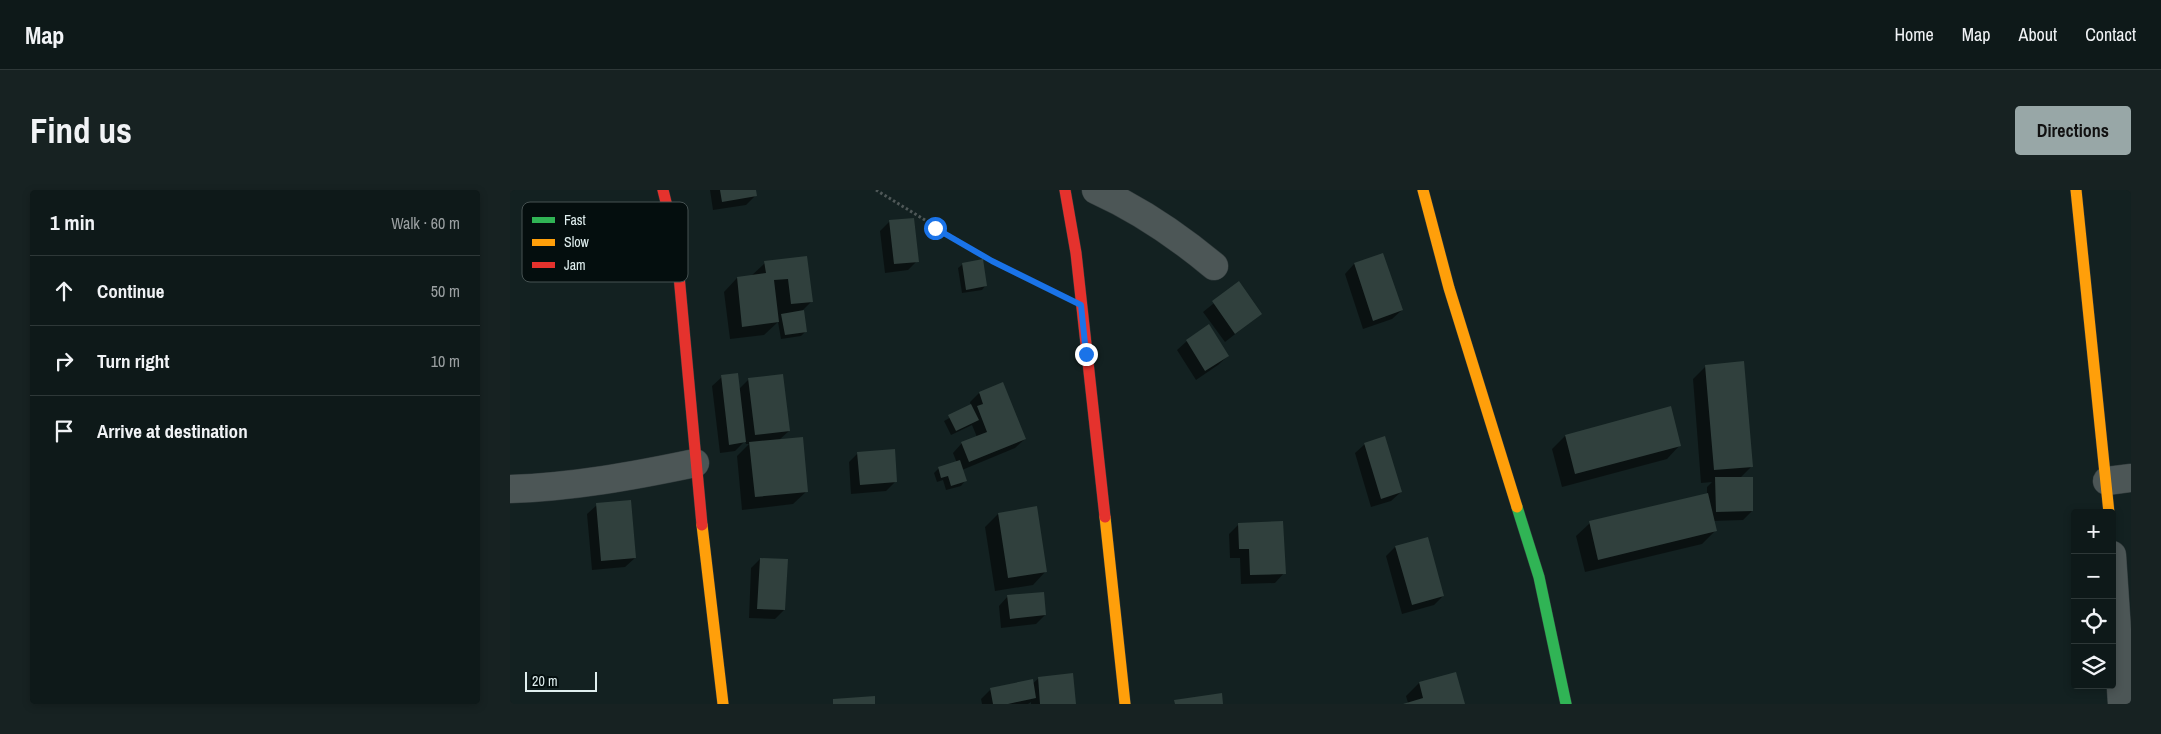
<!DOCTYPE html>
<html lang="en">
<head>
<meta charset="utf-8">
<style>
	:root { --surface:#0e1919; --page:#172222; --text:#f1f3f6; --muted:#9ba0a2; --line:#2e3838; --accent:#98a7a7 }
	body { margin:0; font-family:"Archivo Narrow",sans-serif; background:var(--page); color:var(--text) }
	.controls { position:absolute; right:15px; bottom:15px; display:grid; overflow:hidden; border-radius:5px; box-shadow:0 2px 8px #0003 }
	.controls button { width:45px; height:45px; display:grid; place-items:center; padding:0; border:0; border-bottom:1px solid var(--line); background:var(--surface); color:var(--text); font:25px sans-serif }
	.scale { position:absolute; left:15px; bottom:12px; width:72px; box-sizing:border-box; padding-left:5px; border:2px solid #e0efef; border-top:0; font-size:14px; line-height:18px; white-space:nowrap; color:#e0efef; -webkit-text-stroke:4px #040e0e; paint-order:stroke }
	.stop { position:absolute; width:15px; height:15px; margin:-11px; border:4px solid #1a73e8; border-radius:50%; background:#fff }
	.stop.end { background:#1a73e8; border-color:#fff; box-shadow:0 1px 5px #0008 }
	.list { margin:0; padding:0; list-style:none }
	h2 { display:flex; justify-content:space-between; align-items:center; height:65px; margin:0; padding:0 20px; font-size:21px }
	h2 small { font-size:16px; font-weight:400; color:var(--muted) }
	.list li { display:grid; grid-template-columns:32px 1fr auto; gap:15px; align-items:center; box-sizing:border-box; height:70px; padding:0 20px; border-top:1px solid var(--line) }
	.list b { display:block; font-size:19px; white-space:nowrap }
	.list em { font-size:16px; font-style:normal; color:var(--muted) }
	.icon { flex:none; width:28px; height:28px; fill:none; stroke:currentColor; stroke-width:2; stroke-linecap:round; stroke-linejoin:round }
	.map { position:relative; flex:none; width:1621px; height:514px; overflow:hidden; border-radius:5px }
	header { display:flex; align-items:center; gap:30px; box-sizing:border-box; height:70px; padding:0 25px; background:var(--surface); border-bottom:1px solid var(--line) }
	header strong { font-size:24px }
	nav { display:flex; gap:28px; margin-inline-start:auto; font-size:18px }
	.intro { display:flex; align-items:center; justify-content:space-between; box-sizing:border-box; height:120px; padding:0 30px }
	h1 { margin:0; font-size:35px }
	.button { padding:12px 22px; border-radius:5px; background:var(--accent); color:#111; font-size:18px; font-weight:700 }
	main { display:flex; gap:30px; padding:0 30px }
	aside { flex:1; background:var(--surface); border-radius:5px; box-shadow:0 2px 8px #0003 }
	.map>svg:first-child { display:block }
	.shadow { fill:#0007 }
	.building { fill:#30403d }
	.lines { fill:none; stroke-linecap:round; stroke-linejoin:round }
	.street-casing { stroke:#313b3c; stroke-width:29 }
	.fast-casing { stroke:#313b3c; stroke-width:12 }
	.slow-casing { stroke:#313b3c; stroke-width:12 }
	.jam-casing { stroke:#313b3c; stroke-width:12 }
	.path { stroke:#4f5858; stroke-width:3; stroke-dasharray:2.5 2.5; stroke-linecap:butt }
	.street { stroke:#4c5656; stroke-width:28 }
	.fast { stroke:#30b455; stroke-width:11 }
	.slow { stroke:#ff9f0a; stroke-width:11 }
	.jam { stroke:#e5322d; stroke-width:11 }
	.route { stroke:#1a73e8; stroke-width:6 }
	.key { fill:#040e0e; stroke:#465252; stroke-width:1 }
	.key-label { font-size:14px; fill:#e0efef }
</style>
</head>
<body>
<header>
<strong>Map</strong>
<nav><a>Home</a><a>Map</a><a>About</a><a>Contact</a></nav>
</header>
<div class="intro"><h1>Find us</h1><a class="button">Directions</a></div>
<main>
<aside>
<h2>1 min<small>Walk · 60 m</small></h2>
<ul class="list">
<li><svg class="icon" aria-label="ahead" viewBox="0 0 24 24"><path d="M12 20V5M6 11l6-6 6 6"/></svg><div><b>Continue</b></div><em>50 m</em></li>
<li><svg class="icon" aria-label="right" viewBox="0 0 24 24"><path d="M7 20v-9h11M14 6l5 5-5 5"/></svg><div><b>Turn right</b></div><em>10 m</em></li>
<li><svg class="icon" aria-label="arrive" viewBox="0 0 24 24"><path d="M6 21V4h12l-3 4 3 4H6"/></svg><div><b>Arrive at destination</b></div></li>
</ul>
</aside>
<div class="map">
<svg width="1621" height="514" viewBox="0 0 1621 514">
	<rect width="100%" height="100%" fill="#132121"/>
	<path class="shadow" d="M 200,0 L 244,0 L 245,6 L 236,15 L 203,20 Z
		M 403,29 L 407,71 L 398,80 L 375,83 L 370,41 L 379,32 Z
		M 873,65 L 892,120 L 882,129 L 853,139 L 835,84 L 844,74 Z
		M 296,68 L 301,112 L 293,120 L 296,141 L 291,146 L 271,149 L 268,132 L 254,145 L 220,149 L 214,102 L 227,88 L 241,86 L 255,73 Z
		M 453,74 L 476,95 L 472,100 L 452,103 L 448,78 Z
		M 729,93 L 751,124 L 715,152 L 693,122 Z
		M 677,151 L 718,166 L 708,175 L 686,190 L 667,160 Z
		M 1196,176 L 1242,276 L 1230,288 L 1242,321 L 1233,330 L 1203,331 L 1205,341 L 1192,354 L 1075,382 L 1066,346 L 1080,333 L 1197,304 L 1197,297 L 1202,292 L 1191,293 L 1183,189 Z
		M 212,187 L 229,199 L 239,189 L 279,241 L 269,250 L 297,301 L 283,314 L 232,320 L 227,266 L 239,254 L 236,254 L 235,251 L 225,261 L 210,263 L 202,196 Z
		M 469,203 L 515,249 L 505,258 L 452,280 L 455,291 L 451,296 L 436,300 L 433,290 L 427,292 L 424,283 L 429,278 L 447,273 L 443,263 L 452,253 L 467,247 L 462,235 L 441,245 L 434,231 L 461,216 L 460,212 Z
		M 1055,246 L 1170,255 L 1157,269 L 1052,297 L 1042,259 Z
		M 855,254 L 891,302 L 881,311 L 861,317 L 845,263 Z
		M 348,263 L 385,292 L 376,301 L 341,304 L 339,272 Z
		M 87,315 L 125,368 L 115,377 L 82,380 L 77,324 Z
		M 488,324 L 536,381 L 523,395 L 485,401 L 475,337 Z
		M 728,335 L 774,383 L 765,393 L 731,394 L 730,368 L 720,368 L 719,344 Z
		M 885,357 L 933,406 L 924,415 L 892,424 L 876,366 Z
		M 250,369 L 274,420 L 265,429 L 239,428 L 241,378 Z
		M 498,406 L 535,425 L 526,434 L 491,438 L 489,416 Z
		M 945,483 L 953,514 L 895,514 L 898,513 L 896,506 L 909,493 Z
		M 562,485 L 564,514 L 521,514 L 521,512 L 518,514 L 472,514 L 471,509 L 481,499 L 522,494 L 529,488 Z"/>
	<path class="building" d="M 210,0 L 246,0 L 247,6 L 212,12 Z
		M 404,28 L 409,72 L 384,74 L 379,30 Z
		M 873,63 L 893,120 L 863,131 L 844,73 Z
		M 297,66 L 303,112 L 281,114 L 278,89 L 264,90 L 269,132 L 232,137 L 227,87 L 256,83 L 254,71 Z
		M 473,69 L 477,96 L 456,100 L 452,73 Z
		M 729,91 L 752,124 L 725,144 L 702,111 Z
		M 294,120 L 297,142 L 275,145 L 271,124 Z
		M 699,134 L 719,166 L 695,181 L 676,150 Z
		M 1234,171 L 1243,277 L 1204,280 L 1195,175 Z
		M 228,183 L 236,252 L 219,255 L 211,185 Z
		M 273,184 L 280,241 L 245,245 L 238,188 Z
		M 493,192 L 516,249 L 459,272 L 451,252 L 477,242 L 467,216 L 473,214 L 469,202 Z
		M 461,214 L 469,230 L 446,241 L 438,225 Z
		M 1161,216 L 1171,256 L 1065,284 L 1055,245 Z
		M 875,246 L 892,302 L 871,309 L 854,253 Z
		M 293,247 L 298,302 L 245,307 L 239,252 Z
		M 385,259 L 387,292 L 350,295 L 347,262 Z
		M 450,270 L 457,291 L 441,296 L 438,286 L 431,288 L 428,277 Z
		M 1205,287 L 1243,287 L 1243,321 L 1206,322 Z
		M 1198,303 L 1207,341 L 1088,370 L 1079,331 Z
		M 121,310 L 126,368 L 91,371 L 86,313 Z
		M 527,316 L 537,382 L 498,388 L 488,323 Z
		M 773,331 L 776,384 L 740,385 L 739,359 L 729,359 L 728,333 Z
		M 918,347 L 934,406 L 902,415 L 885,356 Z
		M 250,368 L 278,369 L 275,420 L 247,419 Z
		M 534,402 L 536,425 L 500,429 L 497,405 Z
		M 946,482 L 955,514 L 893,514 L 913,508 L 909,492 Z
		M 563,483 L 566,514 L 530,514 L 528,487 Z
		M 523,489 L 526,508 L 498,514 L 483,514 L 480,498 Z
		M 712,503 L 713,514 L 665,514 L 664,510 Z
		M 365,506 L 365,514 L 323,514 L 323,509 Z"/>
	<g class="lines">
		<defs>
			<path id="street" d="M 586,0 C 628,19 668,46 704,76
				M 1597,291 L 1621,288
				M 0,299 C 63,297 123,286 185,273
				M 1602,365 L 1612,514"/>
			<path id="fast" d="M 1007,317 L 1029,387 L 1056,514"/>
			<path id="slow" d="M 913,0 L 939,98 L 1007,317
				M 1566,0 L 1599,323
				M 595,327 L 615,514
				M 192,335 L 213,514"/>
			<path id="jam" d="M 153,0 L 166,53 L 192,335
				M 555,0 L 566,63 L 595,327"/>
		</defs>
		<use href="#street" class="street-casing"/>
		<use href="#fast" class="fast-casing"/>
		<use href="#slow" class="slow-casing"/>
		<use href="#jam" class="jam-casing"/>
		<path class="path" d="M 366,0 L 482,71 L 545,102"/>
		<use href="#street" class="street"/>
		<use href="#fast" class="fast"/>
		<use href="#slow" class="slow"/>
		<use href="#jam" class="jam"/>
	</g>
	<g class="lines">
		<path class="route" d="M 425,38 L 482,71 L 571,115 L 576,164"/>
	</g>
	<rect x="12" y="12" width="166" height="80" rx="8" class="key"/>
	<rect x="22" y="27" width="23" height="6" fill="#30b455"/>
	<rect x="22" y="49" width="23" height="7" fill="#ff9f0a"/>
	<rect x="22" y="72" width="23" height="6" fill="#e5322d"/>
	<g class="key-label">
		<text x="54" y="35">Fast</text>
		<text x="54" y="57">Slow</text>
		<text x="54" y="80">Jam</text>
	</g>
</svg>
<div class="controls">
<button>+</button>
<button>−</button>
<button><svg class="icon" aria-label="locate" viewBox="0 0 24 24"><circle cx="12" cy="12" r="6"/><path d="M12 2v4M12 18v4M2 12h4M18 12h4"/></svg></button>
<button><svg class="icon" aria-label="layers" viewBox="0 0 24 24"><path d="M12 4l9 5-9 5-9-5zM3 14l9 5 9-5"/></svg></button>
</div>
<div class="scale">20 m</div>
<div class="stop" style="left:425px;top:38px"></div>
<div class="stop end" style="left:576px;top:164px"></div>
</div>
</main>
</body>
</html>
